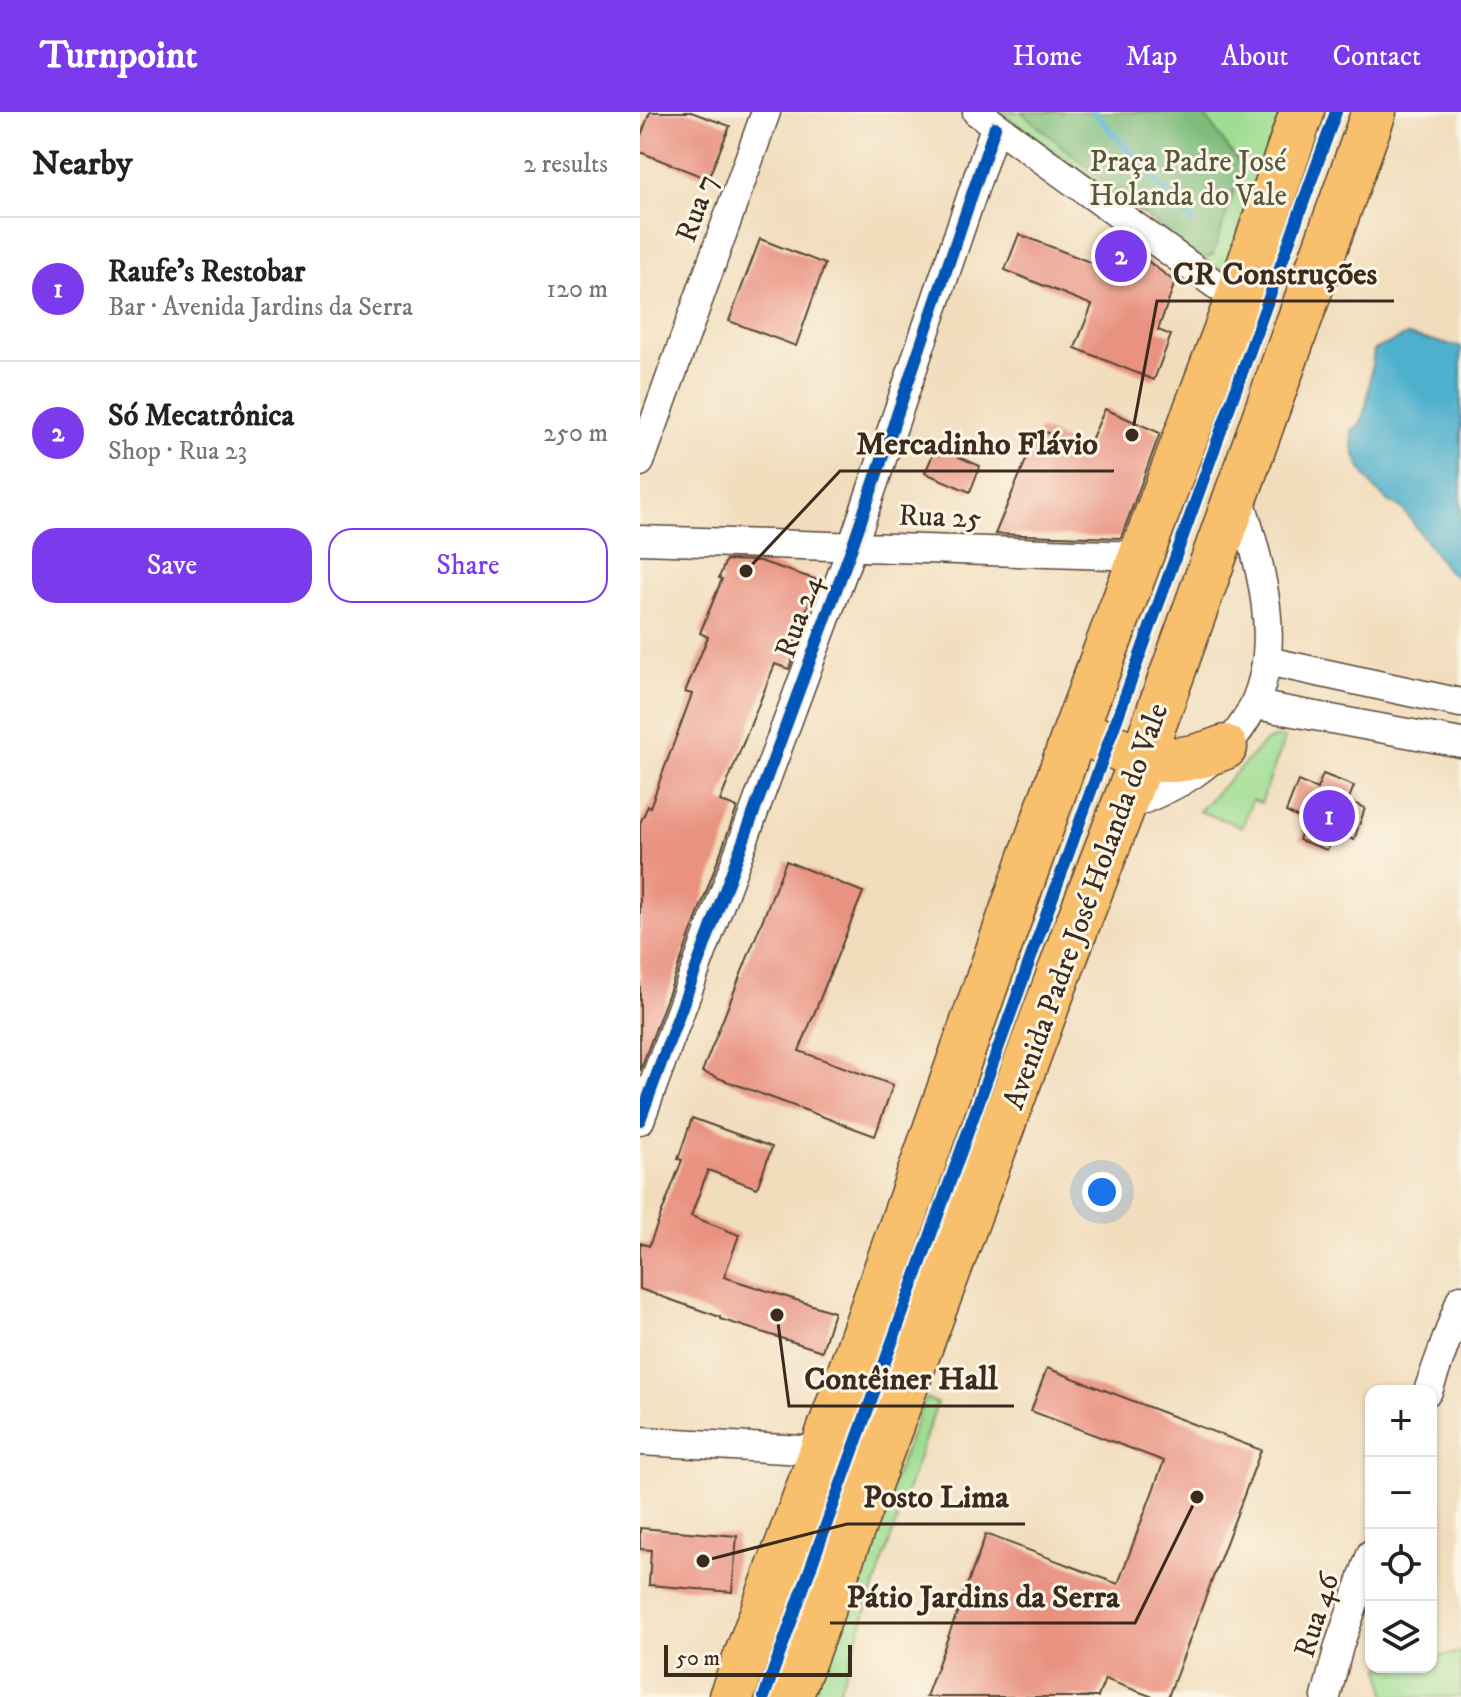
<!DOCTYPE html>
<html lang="en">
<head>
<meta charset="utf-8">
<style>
	:root { --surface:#fff; --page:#f2f2f2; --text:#222; --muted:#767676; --line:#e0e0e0; --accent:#7c3aed }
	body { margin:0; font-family:"IM FELL DW Pica",serif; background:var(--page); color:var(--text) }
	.controls { position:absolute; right:24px; bottom:24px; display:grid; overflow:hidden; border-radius:16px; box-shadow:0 2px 6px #0004 }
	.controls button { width:72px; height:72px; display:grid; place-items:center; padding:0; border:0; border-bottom:2px solid var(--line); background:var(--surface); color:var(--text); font:40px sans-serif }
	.scale { position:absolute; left:24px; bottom:20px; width:188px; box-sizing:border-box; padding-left:8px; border:4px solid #3b2a1e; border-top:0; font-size:22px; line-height:28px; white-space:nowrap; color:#3b2a1e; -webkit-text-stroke:6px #fcf5e5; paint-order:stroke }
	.you { position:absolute; left:462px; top:1080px; width:28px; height:28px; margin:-20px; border:6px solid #fff; border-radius:50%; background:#1a73e8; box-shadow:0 0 0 12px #1a73e833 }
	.badge { display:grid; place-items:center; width:52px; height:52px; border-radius:50%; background:var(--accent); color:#fff; font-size:26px; font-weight:700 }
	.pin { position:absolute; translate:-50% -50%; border:4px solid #fff; box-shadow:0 2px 8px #0006 }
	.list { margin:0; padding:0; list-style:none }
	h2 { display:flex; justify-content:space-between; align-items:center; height:104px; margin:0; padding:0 32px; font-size:34px }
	h2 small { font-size:26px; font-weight:400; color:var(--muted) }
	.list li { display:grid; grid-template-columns:52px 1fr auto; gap:24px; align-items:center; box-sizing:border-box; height:144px; padding:0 32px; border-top:2px solid var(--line) }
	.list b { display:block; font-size:30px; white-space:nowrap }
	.list p { margin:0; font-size:26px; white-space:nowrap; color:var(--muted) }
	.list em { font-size:26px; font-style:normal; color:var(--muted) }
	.actions { display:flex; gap:16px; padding:24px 32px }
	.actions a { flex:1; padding:18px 0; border:2px solid var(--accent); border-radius:24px; text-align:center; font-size:28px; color:var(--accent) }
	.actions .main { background:var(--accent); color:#fff }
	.icon { flex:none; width:44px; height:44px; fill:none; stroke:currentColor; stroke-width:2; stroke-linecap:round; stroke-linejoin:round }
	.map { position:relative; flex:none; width:821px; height:1585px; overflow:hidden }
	header { display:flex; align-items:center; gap:48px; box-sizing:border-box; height:112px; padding:0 40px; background:var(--accent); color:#fff }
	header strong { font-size:38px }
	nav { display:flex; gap:44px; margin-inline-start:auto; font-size:28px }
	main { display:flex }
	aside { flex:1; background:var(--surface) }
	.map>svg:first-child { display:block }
	.green { fill:#9edd92; stroke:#6c8458; stroke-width:2 }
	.forest { fill:#7ebc7c; stroke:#5c734d; stroke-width:2 }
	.water { fill:#4eb0cd; stroke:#446d76; stroke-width:2 }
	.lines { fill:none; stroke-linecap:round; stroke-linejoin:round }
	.stream { stroke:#4eb0cd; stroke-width:7 }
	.building { fill:#e99281 }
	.street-casing { stroke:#564536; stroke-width:31 }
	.primary-casing { stroke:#564536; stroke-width:47 }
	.street { stroke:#fff; stroke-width:28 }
	.primary { stroke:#f8bf6c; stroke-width:44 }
	.cycleway-casing { stroke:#fcf5e5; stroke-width:17 }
	.cycleway { stroke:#0057b8; stroke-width:12 }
	.labels { text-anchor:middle; stroke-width:6; stroke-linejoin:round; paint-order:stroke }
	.park-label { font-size:30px; fill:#54573b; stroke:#fcf5e5 }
	.street-label { font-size:30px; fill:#3b2a1e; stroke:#fcf5e5 }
	.leader { fill:none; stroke:#3b2a1e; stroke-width:3 }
	.callout-dot { fill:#3b2a1e; stroke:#fcf5e5; stroke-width:3 }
	.callout-label { font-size:32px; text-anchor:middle; font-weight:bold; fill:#3b2a1e; stroke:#fcf5e5; stroke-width:6; stroke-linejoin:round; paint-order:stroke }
</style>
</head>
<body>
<header>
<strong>Turnpoint</strong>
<nav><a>Home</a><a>Map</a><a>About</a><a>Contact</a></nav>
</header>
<main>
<aside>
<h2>Nearby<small>2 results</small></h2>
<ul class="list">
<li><span class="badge">1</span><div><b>Raufe's Restobar</b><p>Bar · Avenida Jardins da Serra</p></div><em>120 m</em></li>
<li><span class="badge">2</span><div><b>Só Mecatrônica</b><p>Shop · Rua 23</p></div><em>250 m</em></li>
</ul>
<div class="actions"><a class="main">Save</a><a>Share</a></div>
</aside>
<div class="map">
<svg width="821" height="1585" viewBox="0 0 821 1585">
	<rect width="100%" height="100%" fill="#fcf5e5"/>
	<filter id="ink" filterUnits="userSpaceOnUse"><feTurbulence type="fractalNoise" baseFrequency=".0125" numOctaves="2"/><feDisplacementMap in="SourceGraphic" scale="16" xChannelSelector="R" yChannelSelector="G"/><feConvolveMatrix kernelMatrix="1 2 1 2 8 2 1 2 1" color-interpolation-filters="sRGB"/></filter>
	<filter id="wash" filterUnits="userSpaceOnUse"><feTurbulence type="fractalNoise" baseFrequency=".006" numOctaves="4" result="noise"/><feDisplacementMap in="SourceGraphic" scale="32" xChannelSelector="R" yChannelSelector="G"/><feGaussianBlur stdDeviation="1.8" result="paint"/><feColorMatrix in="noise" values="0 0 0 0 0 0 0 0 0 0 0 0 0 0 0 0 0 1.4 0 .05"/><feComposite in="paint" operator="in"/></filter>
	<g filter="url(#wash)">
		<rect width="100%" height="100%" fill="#f1ddbc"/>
		<path class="green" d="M 360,0 L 642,0 L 587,154 L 582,160 Z
			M 633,626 L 645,626 L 621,691 L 612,688 L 602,715 L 559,699 L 625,630 Z
			M 285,1286 L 297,1291 L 197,1585 L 172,1585 Z
			M 821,1540 L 821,1585 L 746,1585 L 741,1555 L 791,1555 L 791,1546 Z"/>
		<path class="forest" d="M 381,0 L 562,0 L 602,55 L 573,143 L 561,147 L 554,144 Z"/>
		<path class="water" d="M 767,223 L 821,235 L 821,469 L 807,458 L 762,396 C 734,386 709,346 712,318 L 721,312 L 727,289 L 734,238 Z"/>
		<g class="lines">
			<path class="stream" d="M 454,0 L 553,110"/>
		</g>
		<g id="blocks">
			<path class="building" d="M 10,0 L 51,0 L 90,14 L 68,67 L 0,40 L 0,26 Z
				M 469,119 L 535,170 L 518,218 L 531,223 L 514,268 L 435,236 L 452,193 L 365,158 L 379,122 L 457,153 Z
				M 120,127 L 185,152 L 156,234 L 89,209 Z
				M 465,297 L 520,321 L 481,426 L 355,422 L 399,317 L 447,337 Z
				M 296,335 L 340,354 L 330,380 L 285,361 Z
				M 86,448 L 120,449 L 177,468 L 155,530 L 158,531 L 149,557 L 135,552 L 80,689 L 97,696 L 0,959 L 0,711 L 8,694 L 10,695 L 52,582 L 45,580 L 68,525 L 60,521 L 82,467 L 79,466 Z
				M 683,662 L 714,674 L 708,689 L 725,696 L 714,728 L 694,720 L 687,738 L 659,728 L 665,709 L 646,700 L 658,669 L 677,677 Z
				M 146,749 L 223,780 L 159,939 L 253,973 L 235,1024 L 62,960 Z
				M 52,1006 L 132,1035 L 117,1076 L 68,1058 L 51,1104 L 99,1123 L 84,1165 L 194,1200 L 182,1239 L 80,1207 L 80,1205 L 0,1177 L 0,1131 L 9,1134 L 42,1048 L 38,1047 Z
				M 407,1256 L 621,1338 L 528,1585 L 513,1585 L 465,1567 L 458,1585 L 286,1585 L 346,1422 L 478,1472 L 524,1349 L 391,1299 Z
				M 0,1416 L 97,1424 L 92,1480 L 9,1473 L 11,1438 L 0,1437 Z"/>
		</g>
	</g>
	<g filter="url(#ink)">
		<use href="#blocks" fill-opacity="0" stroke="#564536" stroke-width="2"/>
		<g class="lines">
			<defs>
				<path id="street" d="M 337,0 L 597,188
					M 0,350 L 126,0
					M 0,428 L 503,444
					M 627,549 L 821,591
					M 616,593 L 821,631
					M 482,697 C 505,686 532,677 553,662 C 659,589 631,485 598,381
					M 0,1008 L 212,435 L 355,15
					M 788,1279 L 821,1187
					M 0,1329 L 182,1339
					M 686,1585 L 699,1534 L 731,1442"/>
				<path id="primary" d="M 436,617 C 495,645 521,661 585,635
					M 91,1585 L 182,1339 L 436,617 L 597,188 L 662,0
					M 150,1585 L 438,811 L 502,646 L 734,0"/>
			</defs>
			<use href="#street" class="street-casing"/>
			<use href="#primary" class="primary-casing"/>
			<use href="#street" class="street"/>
			<use href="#primary" class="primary"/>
			<defs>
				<path id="cycleway" d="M 0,1008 L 212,435 L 355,15
					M 124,1585 L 696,0"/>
			</defs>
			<use href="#cycleway" class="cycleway-casing"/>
			<use href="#cycleway" class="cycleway"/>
		</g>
	</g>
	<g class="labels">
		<g class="park-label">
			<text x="548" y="59">Praça Padre José<tspan x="548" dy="34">Holanda do Vale</tspan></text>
		</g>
		<g class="street-label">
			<text transform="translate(56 96) rotate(-70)" y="10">Rua 7</text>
			<text transform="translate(300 404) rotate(2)" y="10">Rua 25</text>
			<text transform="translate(158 504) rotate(-70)" y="10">Rua 24</text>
			<text transform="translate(445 794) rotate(-70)" y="10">Avenida Padre José Holanda do Vale</text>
			<text transform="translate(676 1503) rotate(-72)" y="10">Rua 46</text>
		</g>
	</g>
	<path class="leader" d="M492 323L517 189H754M106 459L200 359H474M137 1203L149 1294H374M63 1449L207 1412H385M557 1385L495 1511H190"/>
	<g class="callout-dot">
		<circle cx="492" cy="323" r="8"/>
		<circle cx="106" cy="459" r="8"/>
		<circle cx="137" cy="1203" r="8"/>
		<circle cx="63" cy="1449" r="8"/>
		<circle cx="557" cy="1385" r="8"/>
	</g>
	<g class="callout-label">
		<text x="635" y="172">CR Construções</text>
		<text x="337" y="342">Mercadinho Flávio</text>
		<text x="261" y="1277">Contêiner Hall</text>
		<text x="296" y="1395">Posto Lima</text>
		<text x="343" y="1495">Pátio Jardins da Serra</text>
	</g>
</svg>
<div class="controls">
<button>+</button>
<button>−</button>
<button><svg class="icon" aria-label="locate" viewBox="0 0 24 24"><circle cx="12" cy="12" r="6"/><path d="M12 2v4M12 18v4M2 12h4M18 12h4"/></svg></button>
<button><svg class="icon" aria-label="layers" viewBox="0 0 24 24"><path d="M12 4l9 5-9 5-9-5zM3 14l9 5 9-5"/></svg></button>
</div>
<div class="scale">50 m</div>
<div class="you"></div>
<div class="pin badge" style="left:689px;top:704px">1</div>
<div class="pin badge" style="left:481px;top:144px">2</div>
</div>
</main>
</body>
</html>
